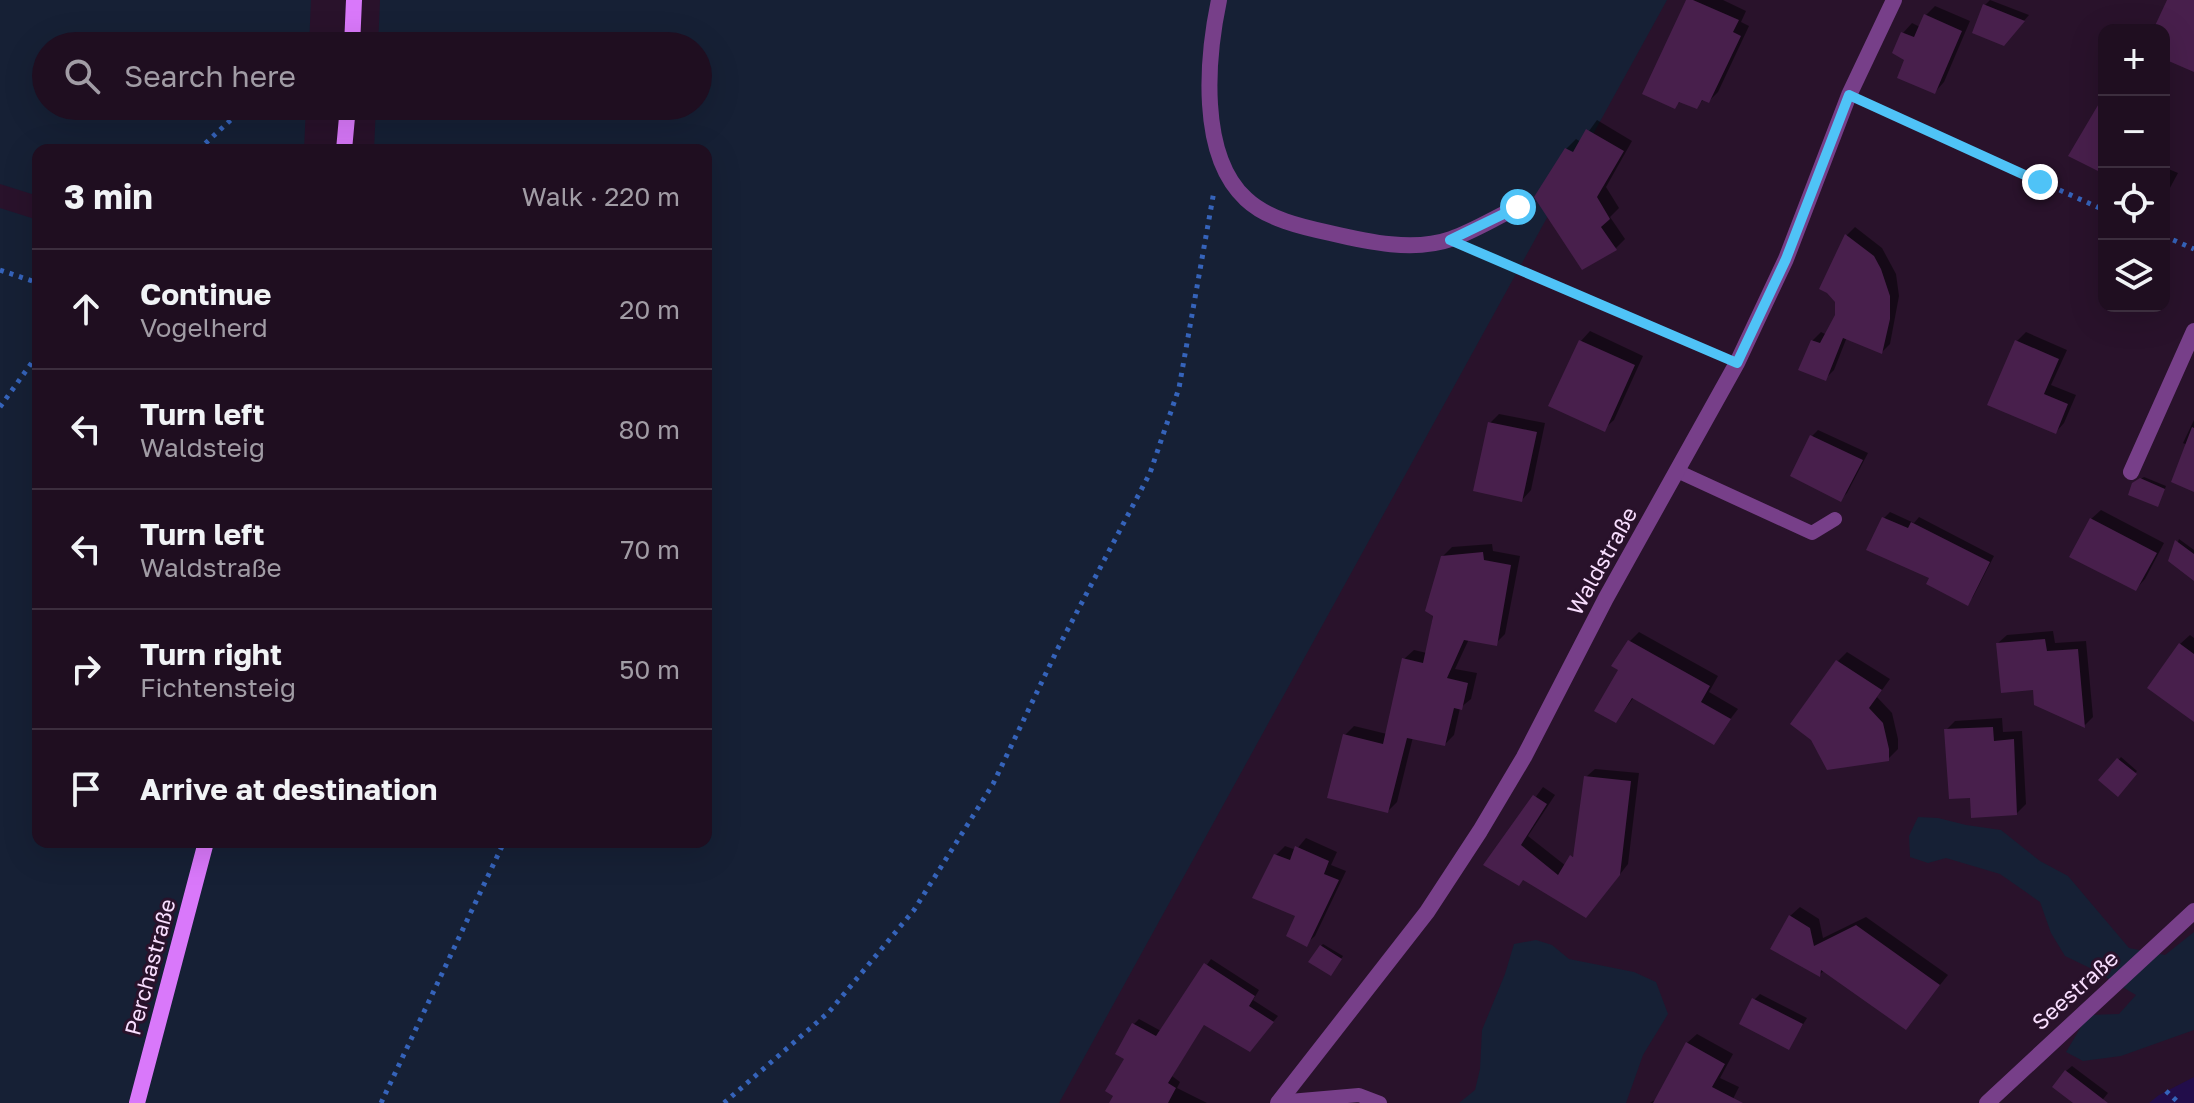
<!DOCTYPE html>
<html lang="en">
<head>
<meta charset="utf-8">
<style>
	:root { --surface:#1f0e20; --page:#2c1c2d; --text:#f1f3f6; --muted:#a19ca5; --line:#3c2e3e }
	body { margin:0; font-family:"Golos Text",sans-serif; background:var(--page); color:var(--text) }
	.controls { position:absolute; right:24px; top:24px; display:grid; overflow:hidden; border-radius:16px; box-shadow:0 8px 32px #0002 }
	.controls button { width:72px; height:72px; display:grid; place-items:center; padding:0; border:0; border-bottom:2px solid var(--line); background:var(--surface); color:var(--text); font:40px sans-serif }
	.stop { position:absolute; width:24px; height:24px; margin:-18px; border:6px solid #4fc3f7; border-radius:50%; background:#fff }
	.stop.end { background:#4fc3f7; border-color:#fff; box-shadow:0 2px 8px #0008 }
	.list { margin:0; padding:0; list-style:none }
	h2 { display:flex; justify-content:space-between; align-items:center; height:104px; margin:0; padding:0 32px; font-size:34px }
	h2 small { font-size:26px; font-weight:400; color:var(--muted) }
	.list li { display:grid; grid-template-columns:52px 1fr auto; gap:24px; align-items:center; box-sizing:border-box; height:120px; padding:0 32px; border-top:2px solid var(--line) }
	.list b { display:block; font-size:30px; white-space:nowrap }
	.list p { margin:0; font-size:26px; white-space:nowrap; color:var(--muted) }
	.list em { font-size:26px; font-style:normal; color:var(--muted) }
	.icon { flex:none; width:44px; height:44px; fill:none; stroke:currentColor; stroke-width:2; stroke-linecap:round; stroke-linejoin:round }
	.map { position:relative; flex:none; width:2194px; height:1103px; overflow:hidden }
	.search { position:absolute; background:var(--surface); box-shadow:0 8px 32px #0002; left:32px; top:32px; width:680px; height:88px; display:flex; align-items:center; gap:20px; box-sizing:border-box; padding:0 28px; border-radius:44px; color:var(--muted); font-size:30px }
	.panel { position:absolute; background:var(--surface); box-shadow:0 8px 32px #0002; left:32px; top:144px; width:680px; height:704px; border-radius:16px }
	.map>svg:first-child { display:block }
	.green { fill:#162035 }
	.water { fill:#220d4a }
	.shadow { fill:#0007 }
	.building { fill:#481f4c }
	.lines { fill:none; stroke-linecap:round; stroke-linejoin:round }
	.path { stroke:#3563ba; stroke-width:5; stroke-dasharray:4 6; stroke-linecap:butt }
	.lane { stroke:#773f89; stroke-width:14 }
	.street { stroke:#773f89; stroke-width:16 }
	.secondary { stroke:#d978fa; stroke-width:16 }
	.route { stroke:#4fc3f7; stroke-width:10 }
	.labels { text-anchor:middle; stroke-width:6; stroke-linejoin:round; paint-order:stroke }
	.street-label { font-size:22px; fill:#f8defe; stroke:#29122b }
</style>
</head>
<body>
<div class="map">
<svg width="2194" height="1103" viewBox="0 0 2194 1103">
	<rect width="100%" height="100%" fill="#29122b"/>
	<path class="green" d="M 0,0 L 311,0 L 309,46 L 46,46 L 46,106 L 306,106 L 304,150 L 38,150 L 38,196 L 0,184 Z
		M 380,0 L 1667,0 L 1059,1103 L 0,1103 L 0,208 L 38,220 L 38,842 L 706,842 L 706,150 L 374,150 L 376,106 L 698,106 L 698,46 L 378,46 Z
		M 1918,817 L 1938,818 L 1966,825 L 2001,830 L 2040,861 L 2068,876 L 2129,948 L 2165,955 L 2194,932 L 2194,1030 L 2121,1056 L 2083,1061 L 2066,1052 L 2088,1015 L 2119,1014 L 2136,995 L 2092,969 L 2065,956 L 2051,933 L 2040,902 L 2000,874 L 1946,858 L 1928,863 L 1910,857 L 1909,836 Z
		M 1536,940 L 1552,945 L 1569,959 L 1634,972 L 1656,982 L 1668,1014 L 1643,1055 L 1626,1103 L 1459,1103 L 1475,1090 L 1480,1069 L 1482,1030 L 1505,974 L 1514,944 Z"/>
	<path class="water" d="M 2194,1077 L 2194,1103 L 2149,1103 L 2159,1095 Z"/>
	<path class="shadow" d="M 1688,0 L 1723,0 L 1746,11 L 1741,22 L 1749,26 L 1718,92 L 1709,101 L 1704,99 L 1696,107 L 1681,101 L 1675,106 Z
		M 1990,0 L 2029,15 L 2009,38 L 1975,32 L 1985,5 Z
		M 1935,6 L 1970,21 L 1944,82 L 1935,92 L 1907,59 L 1903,33 L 1912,23 L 1920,27 L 1926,15 Z
		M 1597,120 L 1632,141 L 1606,187 L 1619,208 L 1610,217 L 1625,239 L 1616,248 L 1537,197 L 1566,149 L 1576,139 L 1581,142 Z
		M 2164,167 L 2178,173 L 2164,199 Z
		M 1855,227 L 1882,248 L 1896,274 L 1899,296 L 1890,344 L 1882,352 L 1847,337 L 1834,370 L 1826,378 L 1812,341 L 1821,332 L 1827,335 L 1837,315 L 1847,235 Z
		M 1590,331 L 1643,356 L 1614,420 L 1604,429 L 1581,341 Z
		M 2026,332 L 2067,350 L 2051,385 L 2076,395 L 2064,423 L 2056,432 L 1989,404 L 2017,341 Z
		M 1499,414 L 1545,423 L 1531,490 L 1522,500 L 1490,423 Z
		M 2194,420 L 2194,490 L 2187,445 L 2183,443 Z
		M 1818,430 L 1868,453 L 1847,493 L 1841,499 L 1812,436 Z
		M 2144,477 L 2166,486 L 2158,505 L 2137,481 Z
		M 2101,510 L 2164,543 L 2145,579 L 2136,589 L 2091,519 Z
		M 1890,512 L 1914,523 L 1919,517 L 1994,556 L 1973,597 L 1967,603 L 1932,577 L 1884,518 Z
		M 2179,539 L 2194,550 L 2194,571 L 2171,561 Z
		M 1492,544 L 1493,551 L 1520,556 L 1505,634 L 1496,643 L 1469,639 L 1455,669 L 1477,673 L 1471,699 L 1460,708 L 1454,735 L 1445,744 L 1413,737 L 1397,802 L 1388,811 L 1345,735 L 1354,726 L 1387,734 L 1404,659 L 1414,650 L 1427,653 L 1442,557 L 1452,547 Z
		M 2053,631 L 2055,643 L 2086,641 L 2093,717 L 2085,725 L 2035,688 L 1998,643 L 2007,635 Z
		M 1639,632 L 1718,676 L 1709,692 L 1738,709 L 1713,742 L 1634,697 L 1616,721 L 1621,669 L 1630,641 Z
		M 2190,635 L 2194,638 L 2194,720 L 2180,644 Z
		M 1847,652 L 1890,679 L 1877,697 L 1892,713 L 1898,739 L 1898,749 L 1888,759 L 1838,661 Z
		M 2002,718 L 2003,732 L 2022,731 L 2026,804 L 2017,813 L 1971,795 L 1946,730 L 1955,721 Z
		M 2121,757 L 2137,771 L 2117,794 L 2101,780 Z
		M 1595,769 L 1639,773 L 1628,864 L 1595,906 L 1486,865 L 1543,787 L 1555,795 L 1528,836 L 1566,866 L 1575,853 L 1586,777 Z
		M 1306,838 L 1337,852 L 1331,865 L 1346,871 L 1315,936 L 1306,944 L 1276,855 L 1285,846 L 1296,850 Z
		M 1800,907 L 1819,919 L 1823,938 L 1866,917 L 1948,975 L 1906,1027 L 1825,970 L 1820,974 L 1790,916 Z
		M 1323,944 L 1343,956 L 1333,971 L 1321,946 Z
		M 1211,959 L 1259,990 L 1253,1000 L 1278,1016 L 1255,1044 L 1205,1023 L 1172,1076 L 1180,1082 L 1177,1088 L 1207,1103 L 1111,1103 L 1127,1058 L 1133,1025 L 1139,1019 L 1161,1031 Z
		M 1760,994 L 1807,1018 L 1789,1047 L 1754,1000 Z
		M 1697,1034 L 1733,1054 L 1720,1078 L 1739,1087 L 1731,1103 L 1650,1103 L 1658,1098 L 1687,1043 Z
		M 2072,1066 L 2108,1093 L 2100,1103 L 2076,1103 L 2066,1071 Z"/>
	<path class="building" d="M 1686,0 L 1693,0 L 1739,20 L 1733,32 L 1741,36 L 1709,103 L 1702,100 L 1697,109 L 1679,102 L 1675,109 L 1642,94 Z
		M 2167,0 L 2194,0 L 2194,72 L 2164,59 L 2164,30 L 2153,30 Z
		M 1983,4 L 2025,21 L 2004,46 L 1972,33 Z
		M 1924,14 L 1962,31 L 1935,94 L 1897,78 L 1904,60 L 1892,53 L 1901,32 L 1914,37 Z
		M 2104,95 L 2104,174 L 2068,156 Z
		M 1586,129 L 1624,151 L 1597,197 L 1610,219 L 1601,227 L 1617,250 L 1582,270 L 1534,197 L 1565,148 L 1573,152 Z
		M 1845,234 L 1874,256 L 1881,269 L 1890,296 L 1890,319 L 1882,354 L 1843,338 L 1826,381 L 1798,370 L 1811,340 L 1820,343 L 1835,315 L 1835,302 L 1827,293 L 1819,289 Z
		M 1579,340 L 1635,365 L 1605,432 L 1548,406 Z
		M 2015,340 L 2059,359 L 2044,394 L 2068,404 L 2056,434 L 1987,405 Z
		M 1488,422 L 1537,432 L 1522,502 L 1473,491 Z
		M 2192,427 L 2194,428 L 2194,492 L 2171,482 Z
		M 1810,435 L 1863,460 L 1841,502 L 1790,476 Z
		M 2140,478 L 2165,489 L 2158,507 L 2128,495 L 2132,483 Z
		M 1882,517 L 1908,528 L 1911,522 L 1990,562 L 1968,606 L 1926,584 L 1929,578 L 1866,550 Z
		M 2090,518 L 2157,553 L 2136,591 L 2069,557 Z
		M 2175,540 L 2194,554 L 2194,581 L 2168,561 Z
		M 1483,552 L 1484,560 L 1511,565 L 1497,646 L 1464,640 L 1447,678 L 1468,683 L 1462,710 L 1454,708 L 1445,746 L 1407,738 L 1388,813 L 1327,798 L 1343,734 L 1383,744 L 1402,658 L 1423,663 L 1433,616 L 1425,611 L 1441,556 Z
		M 2045,639 L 2047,651 L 2078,649 L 2085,728 L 2034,705 L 2033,690 L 2001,693 L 1996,643 Z
		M 1628,640 L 1710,686 L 1701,702 L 1731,719 L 1714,745 L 1632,698 L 1616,723 L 1594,711 L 1618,670 L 1611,666 Z
		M 2179,643 L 2194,654 L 2194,722 L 2147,688 Z
		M 1836,660 L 1882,690 L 1869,708 L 1883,723 L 1889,749 L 1889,761 L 1827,770 L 1811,740 L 1790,724 Z
		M 1993,727 L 1994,741 L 2014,739 L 2017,815 L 1971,818 L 1970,798 L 1949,799 L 1944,729 Z
		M 2117,758 L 2137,774 L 2118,797 L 2098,780 Z
		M 1584,776 L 1631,781 L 1620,875 L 1586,918 L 1523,880 L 1519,886 L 1483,865 L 1533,795 L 1547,804 L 1521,845 L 1558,875 L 1570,855 L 1573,857 Z
		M 1295,846 L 1329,861 L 1324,874 L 1339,880 L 1307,947 L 1286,936 L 1295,916 L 1252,898 L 1274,854 L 1290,860 Z
		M 1789,915 L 1810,928 L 1814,946 L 1856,925 L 1940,985 L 1906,1030 L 1821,970 L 1820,977 L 1770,949 Z
		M 1320,945 L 1342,959 L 1331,976 L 1308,962 Z
		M 1204,963 L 1255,996 L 1249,1006 L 1274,1022 L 1250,1052 L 1204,1025 L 1168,1083 L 1176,1088 L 1168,1103 L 1109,1103 L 1113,1096 L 1105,1091 L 1124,1059 L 1115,1054 L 1132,1023 L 1156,1036 Z
		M 1752,998 L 1803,1024 L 1789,1050 L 1739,1024 Z
		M 1686,1042 L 1725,1064 L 1712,1087 L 1743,1103 L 1653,1103 Z
		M 2065,1070 L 2108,1103 L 2073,1103 L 2052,1087 Z"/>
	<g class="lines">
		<path class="path" d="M 1868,104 L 2104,210
			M 198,150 L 246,106
			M 2164,236 L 2194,249
			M 1477,250 L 1721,356
			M 0,270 L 38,283
			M 0,407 L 38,354
			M 2166,1091 L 2179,1103
			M 381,1103 L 504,842
			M 724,1103 L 829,1012 L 914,910 L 993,784 L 1059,646 L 1150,473 L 1179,388 L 1214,191"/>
		<path class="lane" d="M 1677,471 L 1812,533 L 1835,519
			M 1278,1102 L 1359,1095 L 1380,1103"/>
		<path class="street" d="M 1219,0 C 1207,57 1198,155 1246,199 C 1267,219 1302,227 1330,233 C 1368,242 1414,252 1451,239 C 1474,231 1496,217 1518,207
			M 2131,472 L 2194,331
			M 1278,1103 L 1427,912 L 1480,831 L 1524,757 L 1606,598 L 1737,363 L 1786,259 L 1849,95 L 1894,0
			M 1987,1103 L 2194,911"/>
		<path class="secondary" d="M 352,46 L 354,0
			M 344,150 L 348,106
			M 137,1103 L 206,842"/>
	</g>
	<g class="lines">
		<path class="route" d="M 1518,207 L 1450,240 L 1737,363 L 1786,259 L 1849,95 L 2040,182"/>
	</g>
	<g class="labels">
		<g class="street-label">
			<text transform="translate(1602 561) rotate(-61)" y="8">Waldstraße</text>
			<text transform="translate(150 967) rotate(-75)" y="8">Perchastraße</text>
			<text transform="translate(2075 990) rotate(-42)" y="8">Seestraße</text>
		</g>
	</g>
</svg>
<div class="controls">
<button>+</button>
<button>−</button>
<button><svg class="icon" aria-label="locate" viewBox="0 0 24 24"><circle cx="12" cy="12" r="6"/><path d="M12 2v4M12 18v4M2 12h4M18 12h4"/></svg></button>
<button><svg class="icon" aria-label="layers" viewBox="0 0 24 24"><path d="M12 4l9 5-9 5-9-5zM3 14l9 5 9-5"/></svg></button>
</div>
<div class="stop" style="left:1518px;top:207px"></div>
<div class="stop end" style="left:2040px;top:182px"></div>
<div class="search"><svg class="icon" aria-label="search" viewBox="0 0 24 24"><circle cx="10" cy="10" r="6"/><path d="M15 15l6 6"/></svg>Search here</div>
<section class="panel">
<h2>3 min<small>Walk · 220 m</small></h2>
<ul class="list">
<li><svg class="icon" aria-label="ahead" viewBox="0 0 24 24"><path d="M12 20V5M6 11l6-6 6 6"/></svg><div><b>Continue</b><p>Vogelherd</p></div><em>20 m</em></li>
<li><svg class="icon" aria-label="left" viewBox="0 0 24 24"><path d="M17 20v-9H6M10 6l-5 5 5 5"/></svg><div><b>Turn left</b><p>Waldsteig</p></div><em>80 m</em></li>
<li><svg class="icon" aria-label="left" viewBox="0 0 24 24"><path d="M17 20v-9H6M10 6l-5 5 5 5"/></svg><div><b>Turn left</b><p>Waldstraße</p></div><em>70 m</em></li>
<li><svg class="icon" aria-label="right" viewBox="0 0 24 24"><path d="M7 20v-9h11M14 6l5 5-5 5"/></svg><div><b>Turn right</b><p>Fichtensteig</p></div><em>50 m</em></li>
<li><svg class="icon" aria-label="arrive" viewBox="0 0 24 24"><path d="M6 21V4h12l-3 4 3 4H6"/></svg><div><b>Arrive at destination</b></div></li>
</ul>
</section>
</div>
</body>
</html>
